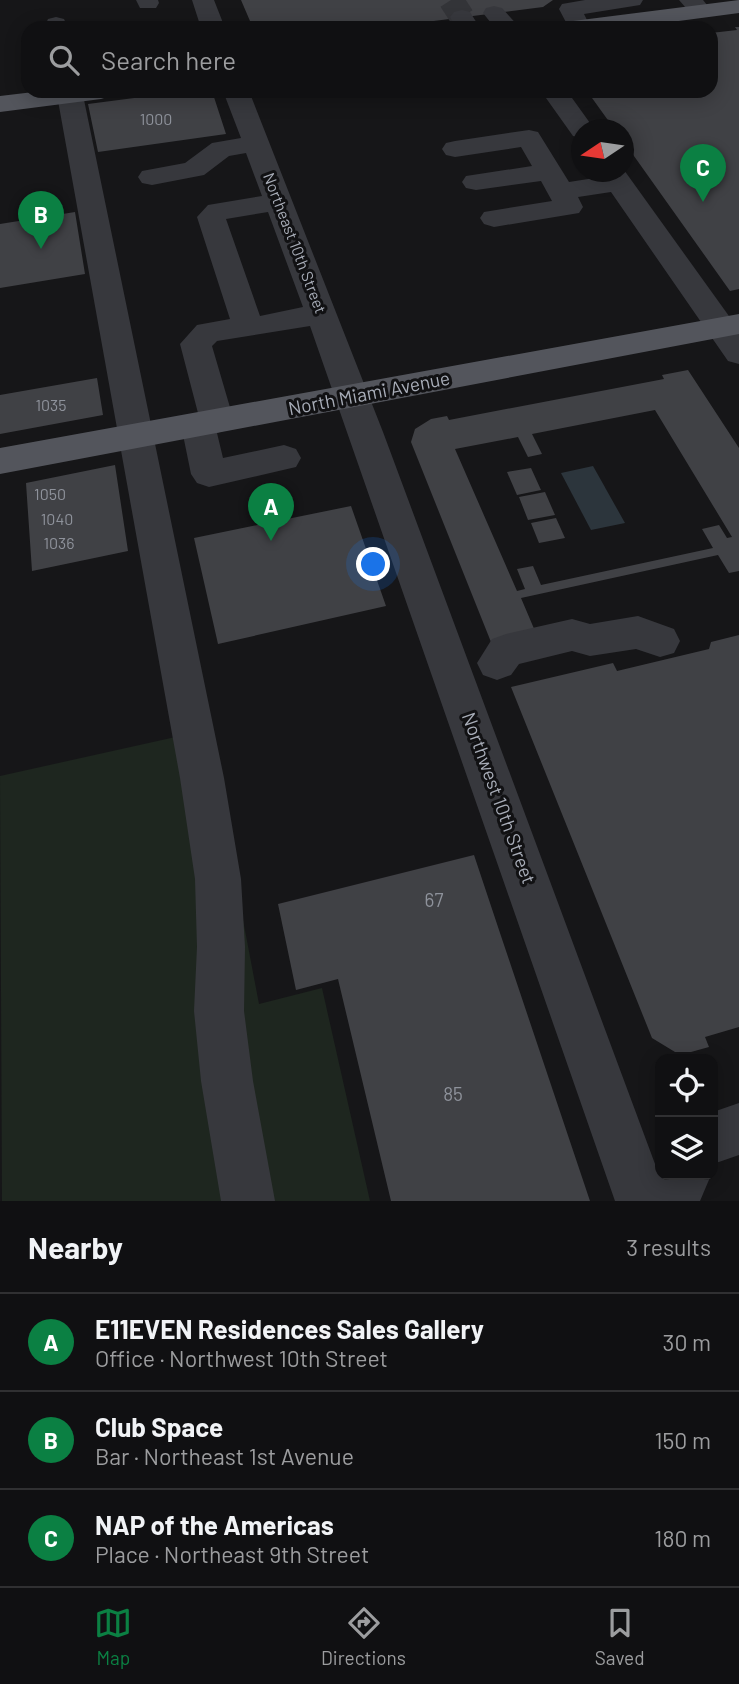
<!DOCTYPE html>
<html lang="en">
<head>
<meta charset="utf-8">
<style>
	:root { --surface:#101012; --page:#19191b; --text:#f1f3f6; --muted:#9c9d9f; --line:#303032; --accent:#0b8043 }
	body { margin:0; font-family:Barlow,sans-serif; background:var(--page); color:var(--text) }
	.controls { position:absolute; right:21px; bottom:21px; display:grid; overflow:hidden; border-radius:14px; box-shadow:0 4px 18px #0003 }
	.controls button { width:63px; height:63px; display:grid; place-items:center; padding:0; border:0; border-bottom:2px solid var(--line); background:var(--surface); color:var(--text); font:35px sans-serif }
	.compass { position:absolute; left:571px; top:119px; width:63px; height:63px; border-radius:50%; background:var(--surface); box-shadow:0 4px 18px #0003; rotate:257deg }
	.you { position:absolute; left:374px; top:565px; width:24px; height:24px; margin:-18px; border:5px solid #fff; border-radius:50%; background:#1a73e8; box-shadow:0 0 0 10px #1a73e833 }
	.badge { display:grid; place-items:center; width:46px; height:46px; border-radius:50%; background:var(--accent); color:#fff; font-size:23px; font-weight:700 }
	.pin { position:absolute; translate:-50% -58px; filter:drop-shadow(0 2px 4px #0008) }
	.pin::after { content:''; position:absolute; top:37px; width:24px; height:21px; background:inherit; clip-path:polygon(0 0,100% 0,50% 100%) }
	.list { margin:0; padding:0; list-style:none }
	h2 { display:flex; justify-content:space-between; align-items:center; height:91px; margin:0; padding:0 28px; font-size:30px }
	h2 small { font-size:23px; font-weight:400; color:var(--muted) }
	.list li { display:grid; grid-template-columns:46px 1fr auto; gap:21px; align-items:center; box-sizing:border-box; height:98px; padding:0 28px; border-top:2px solid var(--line) }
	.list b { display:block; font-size:26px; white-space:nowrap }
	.list p { margin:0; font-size:23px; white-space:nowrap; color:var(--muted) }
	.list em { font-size:23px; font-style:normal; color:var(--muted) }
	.icon { flex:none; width:38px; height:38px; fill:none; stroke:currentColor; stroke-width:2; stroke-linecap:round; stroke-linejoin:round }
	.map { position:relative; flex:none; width:739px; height:1201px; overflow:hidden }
	.search { position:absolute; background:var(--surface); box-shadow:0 4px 18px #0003; left:21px; right:21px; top:21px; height:77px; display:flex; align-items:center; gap:18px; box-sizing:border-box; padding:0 24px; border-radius:21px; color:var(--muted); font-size:26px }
	.sheet { height:385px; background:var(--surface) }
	nav { display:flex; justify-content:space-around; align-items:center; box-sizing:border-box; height:98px; border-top:2px solid var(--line); background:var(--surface); font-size:19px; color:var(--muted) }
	nav a { display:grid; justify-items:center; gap:4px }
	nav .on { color:var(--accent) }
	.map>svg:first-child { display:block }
	.green { fill:#1e261f }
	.water { fill:#2c353c }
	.building { fill:#404145; fill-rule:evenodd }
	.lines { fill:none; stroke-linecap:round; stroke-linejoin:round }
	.minor-tunnel { stroke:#333438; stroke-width:25; stroke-dasharray:25 12; stroke-linecap:butt }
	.minor { fill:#37383d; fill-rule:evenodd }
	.major { fill:#53555c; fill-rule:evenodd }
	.labels { text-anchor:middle; stroke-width:6; stroke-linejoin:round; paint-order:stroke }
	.number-label { font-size:16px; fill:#8e929b }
	.far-street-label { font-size:16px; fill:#a8adb8; stroke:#111113 }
	.street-label { font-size:19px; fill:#a8adb8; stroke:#111113 }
	.near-number-label { font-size:19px; fill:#8e929b }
</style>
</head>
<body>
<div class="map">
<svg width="739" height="1201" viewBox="0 0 739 1201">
	<rect width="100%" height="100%" fill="#161618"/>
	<path class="green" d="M 207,730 L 259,1004 L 322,988 L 370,1201 L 2,1201 L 0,776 Z"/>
	<path class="water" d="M 593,466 L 625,523 L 591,530 L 561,473 Z"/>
	<path class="building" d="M 241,0 L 553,0 L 543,7 L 379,28 L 253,28 Z
		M 735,27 L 739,27 L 739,289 L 730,291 L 624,142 L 624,130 L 615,130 L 587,91 L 711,91 L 711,33 L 737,30 Z
		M 188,91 L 212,91 L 226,134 L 98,152 L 88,104 Z
		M 75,212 L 85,274 L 0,288 L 0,224 Z
		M 688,370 L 739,448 L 739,571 L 729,573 L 718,555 L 521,598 L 535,631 L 491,642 L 411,442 L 415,429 L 431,419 L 447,416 L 449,420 L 664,379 L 662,375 ZM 655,410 L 732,537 L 727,538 L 719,525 L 702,529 L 713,548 L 541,585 L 533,566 L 517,569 L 525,589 L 517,591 L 455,449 L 518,437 L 528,457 L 542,454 L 532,434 Z
		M 97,378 L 103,415 L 0,434 L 0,395 Z
		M 115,465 L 128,551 L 32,571 L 26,483 Z
		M 531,468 L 541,490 L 517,495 L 507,472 Z
		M 545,492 L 555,515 L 528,520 L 519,497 Z
		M 351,506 L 386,606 L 218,644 L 194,538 Z
		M 556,518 L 565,538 L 539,543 L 531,523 Z
		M 739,635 L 739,1027 L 705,1037 L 709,1047 L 691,1052 L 675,1052 L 652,1038 L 511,687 L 613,663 L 617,671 L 709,649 L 711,642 Z
		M 474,855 L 501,936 L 590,1201 L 391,1201 L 338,979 L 296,990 L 278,904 Z"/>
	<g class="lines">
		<path class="minor-tunnel" d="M 451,0 L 462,17"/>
		<path class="minor" d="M 136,0 L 158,0 L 159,3 L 156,8 L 140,8 Z
			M 192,0 L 214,0 L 225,28 L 201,28 Z
			M 585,0 L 643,0 L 640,5 L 584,14 L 591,28 L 569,28 L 559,9 L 562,4 Z
			M 679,0 L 703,0 L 712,11 L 709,16 L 693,16 Z
			M 494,6 L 502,8 L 520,28 L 495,28 L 483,13 L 486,8 Z
			M 462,10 L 470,12 L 480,28 L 456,28 L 450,17 L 454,12 Z
			M 56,17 L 64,19 L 68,28 L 44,28 L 48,19 Z
			M 60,91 L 80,91 L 83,95 L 224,778 L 241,879 L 245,947 L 244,1011 L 253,1081 L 275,1201 L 221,1201 L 201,1081 L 194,1011 L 197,947 L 195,879 L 180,778 L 57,95 Z
			M 223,91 L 249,91 L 383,432 L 658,1172 L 660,1167 L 660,1175 L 711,1175 L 700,1201 L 615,1201 L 310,326 L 217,341 L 212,346 L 234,421 L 229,429 L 217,433 L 223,458 L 284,445 L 296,449 L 301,458 L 296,467 L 209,487 L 197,483 L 191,474 L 181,425 L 186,416 L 198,413 L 180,344 L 197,325 L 230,319 L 197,217 L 208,205 L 262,196 L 246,153 L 229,156 L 204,175 L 152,185 L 142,183 L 138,177 L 142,171 L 185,163 L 212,143 L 241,138 ZM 268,212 L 303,307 L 260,316 L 226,219 Z
			M 541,91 L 567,91 L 595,130 L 582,130 L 582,138 L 573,136 Z
			M 529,130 L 538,132 L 569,182 L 601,177 L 598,172 L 624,170 L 739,330 L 739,364 L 728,361 L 611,192 L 578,197 L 583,207 L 579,213 L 494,227 L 484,224 L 480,218 L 484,212 L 552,201 L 541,181 L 476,190 L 466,188 L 462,182 L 466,176 L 532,166 L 521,147 L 455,157 L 446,155 L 442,149 L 446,143 L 455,141 Z
			M 638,616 L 674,629 L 680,641 L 674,653 L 660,657 L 636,649 L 590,656 L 572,651 L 519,664 L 511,675 L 497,680 L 483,675 L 477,663 L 492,639 L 506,634 L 572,619 L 590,624 Z
			M 739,1103 L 739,1155 L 713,1164 L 713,1112 Z"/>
		<path class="major" d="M 739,0 L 739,13 L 626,28 L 561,28 L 565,23 L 573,21 Z
			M 42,91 L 114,91 L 110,96 L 101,99 L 0,112 L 0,96 Z
			M 739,314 L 739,334 L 0,474 L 0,448 Z"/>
	</g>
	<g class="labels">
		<g class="number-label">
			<text x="156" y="125">1000</text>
			<text x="51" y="411">1035</text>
			<text x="50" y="500">1050</text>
			<text x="57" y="525">1040</text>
			<text x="59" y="549">1036</text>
		</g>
		<g class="far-street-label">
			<text transform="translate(295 243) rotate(69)" y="6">Northeast 10th Street</text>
		</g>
		<g class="street-label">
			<text transform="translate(369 393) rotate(-11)" y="7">North Miami Avenue</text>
			<text transform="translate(499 798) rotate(70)" y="7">Northwest 10th Street</text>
		</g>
		<g class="near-number-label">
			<text x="434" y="907">67</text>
			<text x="453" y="1101">85</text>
		</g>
	</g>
</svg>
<div class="controls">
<button><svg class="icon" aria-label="locate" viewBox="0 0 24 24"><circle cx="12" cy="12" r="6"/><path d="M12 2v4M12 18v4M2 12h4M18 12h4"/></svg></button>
<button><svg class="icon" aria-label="layers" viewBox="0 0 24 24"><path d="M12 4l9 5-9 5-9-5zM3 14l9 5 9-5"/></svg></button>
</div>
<svg class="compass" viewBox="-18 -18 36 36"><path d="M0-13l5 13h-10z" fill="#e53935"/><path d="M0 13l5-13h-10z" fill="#9c9d9f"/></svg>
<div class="you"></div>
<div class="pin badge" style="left:271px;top:541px">A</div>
<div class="pin badge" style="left:41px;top:249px">B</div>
<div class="pin badge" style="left:703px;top:202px">C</div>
<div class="search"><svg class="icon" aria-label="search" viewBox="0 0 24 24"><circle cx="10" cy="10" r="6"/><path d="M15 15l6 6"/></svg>Search here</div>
</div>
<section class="sheet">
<h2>Nearby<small>3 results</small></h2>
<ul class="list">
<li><span class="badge">A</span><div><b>E11EVEN Residences Sales Gallery</b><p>Office · Northwest 10th Street</p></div><em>30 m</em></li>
<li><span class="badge">B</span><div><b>Club Space</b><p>Bar · Northeast 1st Avenue</p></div><em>150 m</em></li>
<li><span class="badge">C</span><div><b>NAP of the Americas</b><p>Place · Northeast 9th Street</p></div><em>180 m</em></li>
</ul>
</section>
<nav>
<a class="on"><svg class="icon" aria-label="map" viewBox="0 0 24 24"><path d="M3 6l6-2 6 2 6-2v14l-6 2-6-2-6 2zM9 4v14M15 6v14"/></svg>Map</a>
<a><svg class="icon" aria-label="directions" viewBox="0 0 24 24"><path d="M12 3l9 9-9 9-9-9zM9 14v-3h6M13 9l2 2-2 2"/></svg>Directions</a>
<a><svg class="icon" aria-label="saved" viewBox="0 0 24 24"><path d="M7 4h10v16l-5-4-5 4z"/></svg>Saved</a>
</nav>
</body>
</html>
